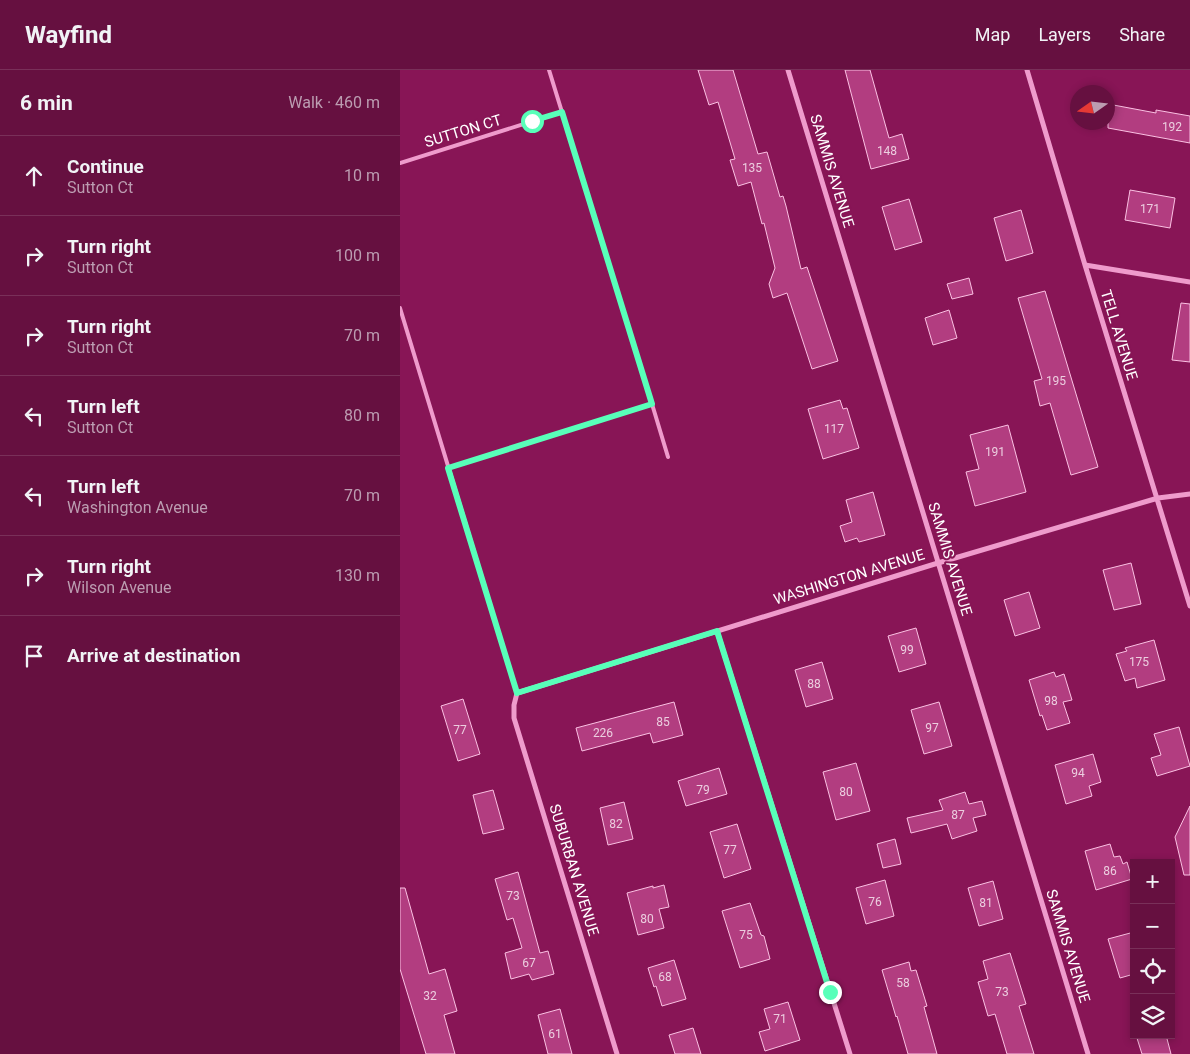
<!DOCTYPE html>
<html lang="en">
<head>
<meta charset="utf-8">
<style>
	:root { --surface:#661040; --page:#6c1947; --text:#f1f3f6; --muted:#bc9db1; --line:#793059 }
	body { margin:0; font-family:Roboto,sans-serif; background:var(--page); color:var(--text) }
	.controls { position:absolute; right:15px; bottom:15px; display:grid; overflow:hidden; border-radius:0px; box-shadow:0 2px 8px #0003 }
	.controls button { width:45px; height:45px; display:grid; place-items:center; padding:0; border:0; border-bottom:1px solid var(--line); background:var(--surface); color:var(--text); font:25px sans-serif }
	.compass { position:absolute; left:670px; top:15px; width:45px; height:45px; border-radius:50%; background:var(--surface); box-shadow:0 2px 8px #0003; rotate:256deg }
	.stop { position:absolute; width:15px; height:15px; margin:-11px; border:4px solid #58ffb9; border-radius:50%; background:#fff }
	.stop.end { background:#58ffb9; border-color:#fff; box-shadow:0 1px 5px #0008 }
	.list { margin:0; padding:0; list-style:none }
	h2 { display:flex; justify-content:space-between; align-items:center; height:65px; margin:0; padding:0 20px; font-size:21px }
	h2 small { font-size:16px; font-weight:400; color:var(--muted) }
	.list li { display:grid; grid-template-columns:32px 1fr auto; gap:15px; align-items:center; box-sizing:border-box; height:80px; padding:0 20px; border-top:1px solid var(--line) }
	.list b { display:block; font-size:19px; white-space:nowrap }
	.list p { margin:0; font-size:16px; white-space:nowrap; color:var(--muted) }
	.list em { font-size:16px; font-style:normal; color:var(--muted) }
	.icon { flex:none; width:28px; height:28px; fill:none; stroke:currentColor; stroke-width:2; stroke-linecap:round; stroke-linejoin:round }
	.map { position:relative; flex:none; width:790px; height:984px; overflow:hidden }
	header { display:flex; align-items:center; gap:30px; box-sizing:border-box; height:70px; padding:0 25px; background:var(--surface); border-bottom:1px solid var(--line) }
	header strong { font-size:24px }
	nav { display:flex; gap:28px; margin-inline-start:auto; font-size:18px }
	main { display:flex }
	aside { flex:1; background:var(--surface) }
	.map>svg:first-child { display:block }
	.building { fill:#b23d80; stroke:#fbc1e3 }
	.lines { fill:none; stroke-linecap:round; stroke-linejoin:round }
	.service { stroke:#ef9bcc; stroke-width:4 }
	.minor { stroke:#ef9bcc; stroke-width:5 }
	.route { stroke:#58ffb9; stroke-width:6 }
	.labels { text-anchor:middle; stroke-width:4; stroke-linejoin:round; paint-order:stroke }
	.number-label { font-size:12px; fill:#eccedf }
	.street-label { font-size:15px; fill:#fff; stroke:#881556 }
</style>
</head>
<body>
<header>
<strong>Wayfind</strong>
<nav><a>Map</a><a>Layers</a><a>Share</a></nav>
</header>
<main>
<aside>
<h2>6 min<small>Walk · 460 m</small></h2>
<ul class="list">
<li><svg class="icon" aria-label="ahead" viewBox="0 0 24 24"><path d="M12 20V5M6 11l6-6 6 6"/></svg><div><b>Continue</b><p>Sutton Ct</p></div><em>10 m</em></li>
<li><svg class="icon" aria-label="right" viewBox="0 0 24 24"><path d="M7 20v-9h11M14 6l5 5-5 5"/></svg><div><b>Turn right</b><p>Sutton Ct</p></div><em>100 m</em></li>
<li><svg class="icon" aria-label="right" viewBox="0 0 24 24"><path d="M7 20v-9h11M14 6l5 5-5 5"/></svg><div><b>Turn right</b><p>Sutton Ct</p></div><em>70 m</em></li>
<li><svg class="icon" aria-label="left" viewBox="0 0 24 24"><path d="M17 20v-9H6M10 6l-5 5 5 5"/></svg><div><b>Turn left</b><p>Sutton Ct</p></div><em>80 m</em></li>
<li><svg class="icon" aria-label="left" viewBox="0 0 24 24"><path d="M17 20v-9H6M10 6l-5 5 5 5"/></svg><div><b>Turn left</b><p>Washington Avenue</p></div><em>70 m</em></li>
<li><svg class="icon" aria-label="right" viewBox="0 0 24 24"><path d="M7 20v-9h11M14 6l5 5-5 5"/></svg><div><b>Turn right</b><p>Wilson Avenue</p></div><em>130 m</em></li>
<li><svg class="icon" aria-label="arrive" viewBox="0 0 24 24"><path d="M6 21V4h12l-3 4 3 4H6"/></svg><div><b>Arrive at destination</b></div></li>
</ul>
</aside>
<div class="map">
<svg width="790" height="984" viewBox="0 0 790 984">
	<rect width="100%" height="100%" fill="#881556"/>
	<path class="building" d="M 298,0 L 333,0 L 358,84 L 367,82 L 380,127 L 383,126 L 386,136 L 401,199 L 407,197 L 438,291 L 412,299 L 387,223 L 373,228 L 369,214 L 375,198 L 364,153 L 362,154 L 351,112 L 338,116 L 330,90 L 335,89 L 318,32 L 309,35 Z
		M 445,0 L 470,0 L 489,68 L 502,64 L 509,89 L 471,99 Z
		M 708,34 L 756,43 L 756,40 L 790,46 L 790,73 L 708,58 Z
		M 730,120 L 775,128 L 770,158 L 725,150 Z
		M 509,129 L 522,172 L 495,180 L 482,137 Z
		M 621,140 L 633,183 L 606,191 L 594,148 Z
		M 569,208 L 573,224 L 552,229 L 547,214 Z
		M 645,221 L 698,397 L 671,405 L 650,333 L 640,336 L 634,311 L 642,309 L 618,228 Z
		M 781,233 L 790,234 L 790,292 L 772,290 Z
		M 549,240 L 557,268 L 533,275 L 525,248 Z
		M 440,330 L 443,339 L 447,338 L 459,378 L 423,389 L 408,339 Z
		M 608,355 L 626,422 L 575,436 L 566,402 L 579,399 L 570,365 Z
		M 473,422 L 485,465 L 459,472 L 457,468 L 445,472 L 440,456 L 452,452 L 446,430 Z
		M 731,493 L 741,534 L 714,540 L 703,500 Z
		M 629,522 L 640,558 L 615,566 L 604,530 Z
		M 516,558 L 526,594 L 499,602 L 488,566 Z
		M 754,570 L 765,610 L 737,618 L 735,608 L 725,611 L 716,584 L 727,581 L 725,578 Z
		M 422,592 L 433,629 L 406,637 L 395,600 Z
		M 654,602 L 656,607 L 664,604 L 672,630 L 663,632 L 670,653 L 647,660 L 642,645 L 640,646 L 629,610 Z
		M 63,629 L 80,684 L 58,691 L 41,636 Z
		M 274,632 L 283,665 L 253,673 L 250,663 L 182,681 L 176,658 Z
		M 539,632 L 552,676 L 524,684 L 511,640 Z
		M 779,657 L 790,696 L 757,706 L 751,688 L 761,685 L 754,664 Z
		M 693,684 L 701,712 L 689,716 L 692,726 L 666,734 L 655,695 Z
		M 456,693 L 470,741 L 436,750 L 423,702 Z
		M 319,698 L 327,724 L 286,736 L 278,711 Z
		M 93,720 L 104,759 L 83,764 L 73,725 Z
		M 565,722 L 569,734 L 582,731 L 586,745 L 573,748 L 577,761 L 552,769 L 547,754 L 511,763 L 507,748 L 543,740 L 539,730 Z
		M 224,732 L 233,769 L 208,775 L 200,738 Z
		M 790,736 L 790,805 L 784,805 L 775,767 Z
		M 337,754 L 351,799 L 324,808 L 310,762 Z
		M 495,769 L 501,794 L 483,798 L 477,774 Z
		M 710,774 L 714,787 L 720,786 L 723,794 L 727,792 L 732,809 L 696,820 L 685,781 Z
		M 118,802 L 140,883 L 148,881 L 154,904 L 132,910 L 129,904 L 111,909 L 105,883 L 122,878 L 113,848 L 107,850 L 95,809 Z
		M 485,810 L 494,846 L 466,854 L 456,818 Z
		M 593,811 L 603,849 L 579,856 L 568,818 Z
		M 264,815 L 269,837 L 259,839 L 264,858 L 238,865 L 227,823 L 253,816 L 253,818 Z
		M 0,818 L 5,818 L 29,904 L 45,899 L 57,941 L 44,945 L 55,984 L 26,984 L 0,899 Z
		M 350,833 L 361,865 L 364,866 L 370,889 L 340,898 L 322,841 Z
		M 734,862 L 734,904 L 720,908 L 708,869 Z
		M 610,883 L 626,934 L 619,936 L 634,984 L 607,984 L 595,944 L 588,946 L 578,912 L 588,909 L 583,891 Z
		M 274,890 L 286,929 L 262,936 L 256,916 L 254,917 L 248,898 Z
		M 509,892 L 511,901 L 516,900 L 527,936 L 524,937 L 537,984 L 508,984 L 497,946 L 496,947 L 482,900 Z
		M 388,932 L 400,970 L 365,981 L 359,962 L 370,959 L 364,939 Z
		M 160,939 L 172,984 L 148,984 L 138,945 Z
		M 293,958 L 301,984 L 275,984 L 269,965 Z
		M 736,965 L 766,965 L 771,984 L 742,984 Z"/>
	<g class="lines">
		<path class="service" d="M 0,93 L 162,42
			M 0,238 L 117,623
			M 252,334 L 268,387
			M 48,398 L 252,334 L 149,0"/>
		<path class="minor" d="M 388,0 L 688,984
			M 627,0 L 685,195 L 790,536
			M 685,195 L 790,212
			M 317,561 L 450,984
			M 217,984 L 114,648 L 114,635 L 117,623 L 538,493 L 758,428 L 790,424"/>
	</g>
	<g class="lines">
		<path class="route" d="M 132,51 L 162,42 L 252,334 L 48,398 L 117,623 L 317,561 L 430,922"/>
	</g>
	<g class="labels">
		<g class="number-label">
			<text x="772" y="61">192</text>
			<text x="487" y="85">148</text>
			<text x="352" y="102">135</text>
			<text x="750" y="143">171</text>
			<text x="656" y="315">195</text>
			<text x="434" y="363">117</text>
			<text x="595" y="386">191</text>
			<text x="507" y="584">99</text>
			<text x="739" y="596">175</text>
			<text x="414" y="618">88</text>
			<text x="651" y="635">98</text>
			<text x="263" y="656">85</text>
			<text x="532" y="662">97</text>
			<text x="60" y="664">77</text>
			<text x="203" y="667">226</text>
			<text x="678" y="707">94</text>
			<text x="303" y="724">79</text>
			<text x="446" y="726">80</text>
			<text x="558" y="749">87</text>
			<text x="216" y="758">82</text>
			<text x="330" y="784">77</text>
			<text x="710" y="805">86</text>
			<text x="113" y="830">73</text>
			<text x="475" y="836">76</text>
			<text x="586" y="837">81</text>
			<text x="247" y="853">80</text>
			<text x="346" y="869">75</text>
			<text x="129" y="897">67</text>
			<text x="265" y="911">68</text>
			<text x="503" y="917">58</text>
			<text x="602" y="926">73</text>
			<text x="30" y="930">32</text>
			<text x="380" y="953">71</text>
			<text x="155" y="968">61</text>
		</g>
		<g class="street-label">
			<text transform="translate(63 61) rotate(-17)" y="5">SUTTON CT</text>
			<text transform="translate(432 101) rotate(73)" y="5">SAMMIS AVENUE</text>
			<text transform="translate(719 265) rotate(73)" y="5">TELL AVENUE</text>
			<text transform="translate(550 489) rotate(73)" y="5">SAMMIS AVENUE</text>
			<text transform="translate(449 507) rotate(-17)" y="5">WASHINGTON AVENUE</text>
			<text transform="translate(174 800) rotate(73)" y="5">SUBURBAN AVENUE</text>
			<text transform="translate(668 876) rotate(73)" y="5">SAMMIS AVENUE</text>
		</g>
	</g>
</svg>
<div class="controls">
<button>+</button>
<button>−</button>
<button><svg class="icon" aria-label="locate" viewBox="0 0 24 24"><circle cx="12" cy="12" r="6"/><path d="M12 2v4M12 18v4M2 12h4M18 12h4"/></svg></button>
<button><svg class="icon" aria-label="layers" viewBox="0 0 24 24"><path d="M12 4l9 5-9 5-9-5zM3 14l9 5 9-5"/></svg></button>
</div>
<svg class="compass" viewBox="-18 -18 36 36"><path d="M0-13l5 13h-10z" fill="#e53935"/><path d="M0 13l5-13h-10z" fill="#bc9db1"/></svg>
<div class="stop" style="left:132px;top:51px"></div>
<div class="stop end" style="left:430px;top:922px"></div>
</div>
</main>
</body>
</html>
